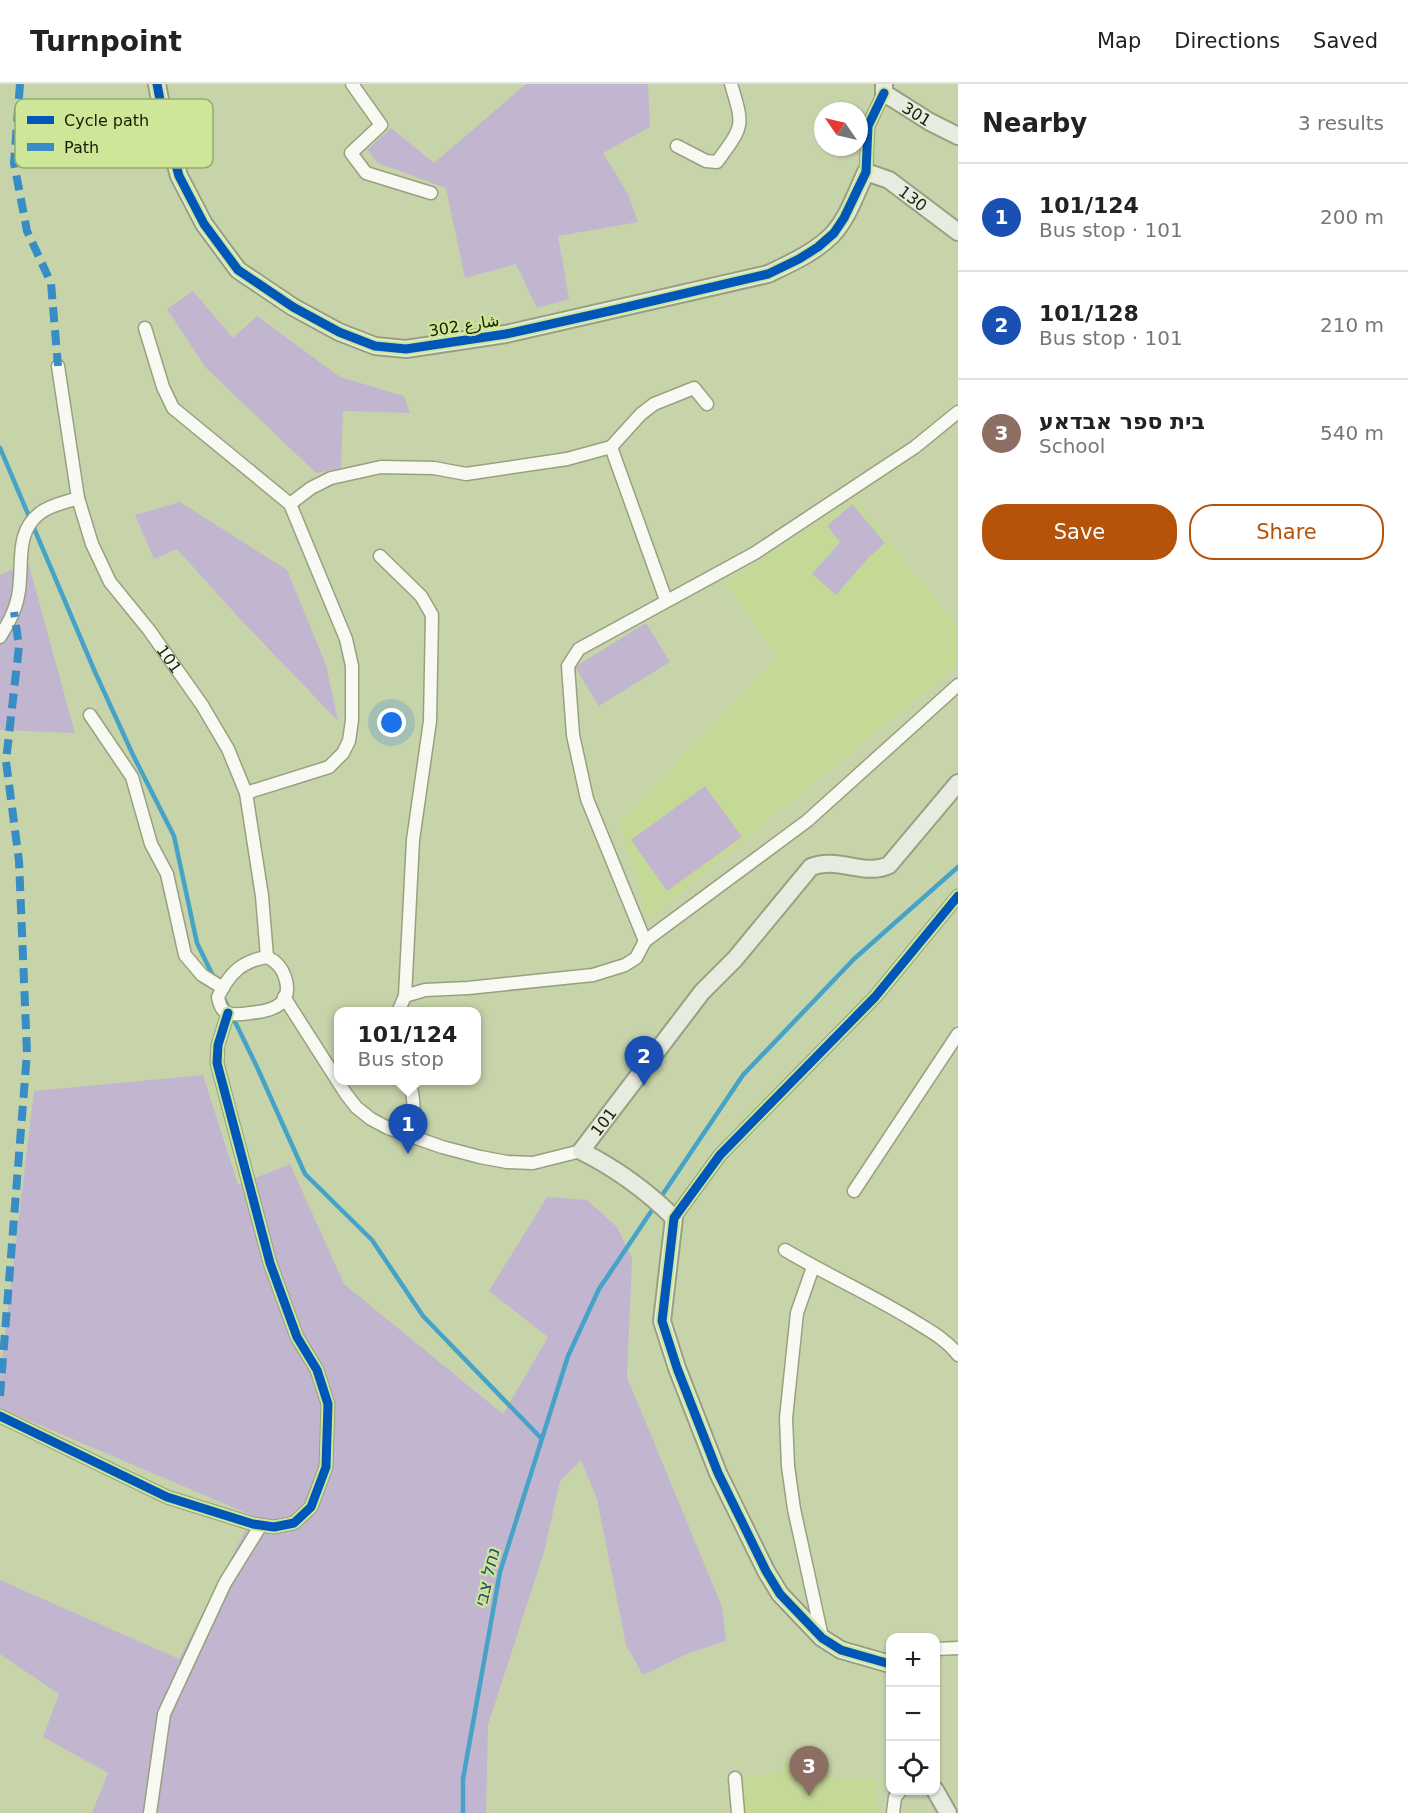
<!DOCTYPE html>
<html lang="en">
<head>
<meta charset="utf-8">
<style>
	:root { --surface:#fff; --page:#f2f2f2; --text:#222; --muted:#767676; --line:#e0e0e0; --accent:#b45309 }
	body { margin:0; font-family:"DejaVu Sans","Noto Naskh Arabic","Noto Sans Hebrew",sans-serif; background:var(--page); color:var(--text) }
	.controls { position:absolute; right:18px; bottom:18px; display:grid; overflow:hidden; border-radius:12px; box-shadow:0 2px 4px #0004 }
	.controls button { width:54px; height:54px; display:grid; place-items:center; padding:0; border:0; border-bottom:2px solid var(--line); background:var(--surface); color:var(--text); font:30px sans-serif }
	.compass { position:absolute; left:814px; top:18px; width:54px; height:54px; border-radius:50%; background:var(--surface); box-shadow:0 2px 4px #0004; rotate:304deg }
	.you { position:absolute; left:392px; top:639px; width:21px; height:21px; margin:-15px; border:4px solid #fff; border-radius:50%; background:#1a73e8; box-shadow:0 0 0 9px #1a73e833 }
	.badge { display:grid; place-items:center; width:39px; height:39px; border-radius:50%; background:var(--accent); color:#fff; font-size:20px; font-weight:700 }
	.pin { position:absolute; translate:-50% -50px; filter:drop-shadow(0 2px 3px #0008) }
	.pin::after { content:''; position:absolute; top:32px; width:21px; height:18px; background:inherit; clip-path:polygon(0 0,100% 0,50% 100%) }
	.popup { position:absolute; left:334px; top:923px; width:147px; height:78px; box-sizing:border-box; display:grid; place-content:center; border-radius:12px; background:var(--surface); filter:drop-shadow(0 2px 4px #0005); font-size:20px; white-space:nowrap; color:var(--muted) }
	.popup b { font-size:22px; color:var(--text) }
	.popup::after { content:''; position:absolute; left:50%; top:100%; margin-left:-12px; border:12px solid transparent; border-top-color:var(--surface) }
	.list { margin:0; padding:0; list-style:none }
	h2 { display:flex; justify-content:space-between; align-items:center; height:78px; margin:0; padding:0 24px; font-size:26px }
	h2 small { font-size:20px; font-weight:400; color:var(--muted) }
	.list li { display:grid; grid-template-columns:39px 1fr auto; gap:18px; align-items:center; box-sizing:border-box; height:108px; padding:0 24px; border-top:2px solid var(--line) }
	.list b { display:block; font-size:22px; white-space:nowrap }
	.list p { margin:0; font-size:20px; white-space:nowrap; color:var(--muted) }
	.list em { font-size:20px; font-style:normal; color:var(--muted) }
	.actions { display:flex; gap:12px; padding:18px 24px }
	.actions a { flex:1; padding:14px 0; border:2px solid var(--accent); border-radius:24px; text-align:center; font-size:21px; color:var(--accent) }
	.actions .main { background:var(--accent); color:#fff }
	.icon { flex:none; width:33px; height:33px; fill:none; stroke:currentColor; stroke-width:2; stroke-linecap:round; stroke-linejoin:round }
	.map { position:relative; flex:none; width:958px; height:1729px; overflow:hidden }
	header { display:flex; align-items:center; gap:36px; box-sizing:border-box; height:84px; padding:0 30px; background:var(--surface); border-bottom:2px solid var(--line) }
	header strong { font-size:28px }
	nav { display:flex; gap:33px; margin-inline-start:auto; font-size:21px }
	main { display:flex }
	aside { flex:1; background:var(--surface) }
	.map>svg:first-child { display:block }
	.built { fill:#c5d997 }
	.green { fill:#c2b5d0 }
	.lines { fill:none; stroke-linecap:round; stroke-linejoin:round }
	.stream { stroke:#46a3c8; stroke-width:4.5 }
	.street-casing { stroke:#97a17f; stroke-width:15 }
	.secondary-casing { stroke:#97a17f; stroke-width:20 }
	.street { stroke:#f7f9f2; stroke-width:12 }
	.secondary { stroke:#e8ebe0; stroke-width:16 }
	.quiet { stroke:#378dc4; stroke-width:8; stroke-dasharray:15 8; stroke-linecap:butt }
	.cycleway-casing { stroke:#cee698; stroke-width:13 }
	.cycleway { stroke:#0057b8; stroke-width:9 }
	.labels { text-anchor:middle; stroke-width:4.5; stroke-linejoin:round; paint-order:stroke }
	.street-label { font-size:16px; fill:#181f02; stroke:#cee698 }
	.water-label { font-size:18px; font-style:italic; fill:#254f6e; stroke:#cee698 }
	.key { fill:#cee698; stroke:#97aa6b; stroke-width:1.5 }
	.key-label { font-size:16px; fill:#181f02 }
</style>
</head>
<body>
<header>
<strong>Turnpoint</strong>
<nav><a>Map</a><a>Directions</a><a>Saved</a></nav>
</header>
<main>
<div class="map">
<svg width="958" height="1729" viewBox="0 0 958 1729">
	<rect width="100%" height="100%" fill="#c7d4aa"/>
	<path class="built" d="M 855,416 L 958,543 L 958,581 L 648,835 L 619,739 L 777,573 L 724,499 Z
		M 788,1676 L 821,1694 L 875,1695 L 877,1729 L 743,1729 L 740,1694 L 779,1689 Z"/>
	<path class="green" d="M 526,0 L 648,0 L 650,43 L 603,69 L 628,110 L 638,138 L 558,152 L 569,215 L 537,224 L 516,180 L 465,194 L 446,104 L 378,79 L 367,66 L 391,44 L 434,79 Z
		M 193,207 L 233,254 L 257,232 L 340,293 L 404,312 L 410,329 L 343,327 L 341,384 L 316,389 L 206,284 L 167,225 Z
		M 180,418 L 287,486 L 326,581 L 338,637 L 240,535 L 177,465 L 154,475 L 135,431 Z
		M 852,420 L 885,459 L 869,473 L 836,511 L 812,490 L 840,458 L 827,442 Z
		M 28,478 L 75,649 L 0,646 L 0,491 Z
		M 646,539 L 670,578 L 599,622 L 575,583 Z
		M 705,702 L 742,753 L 667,807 L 631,756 Z
		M 203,991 L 238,1101 L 290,1080 L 344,1200 L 503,1330 L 548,1253 L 489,1207 L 547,1113 L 587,1116 L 617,1143 L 632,1174 L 627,1293 L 722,1523 L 726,1557 L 689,1569 L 643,1591 L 626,1561 L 597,1415 L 581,1376 L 560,1397 L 544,1468 L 488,1641 L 486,1729 L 92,1729 L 108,1689 L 43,1653 L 59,1610 L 0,1570 L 0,1496 L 179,1575 L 253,1432 L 0,1324 L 0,1292 L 34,1007 Z"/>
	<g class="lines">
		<path class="stream" d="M 0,364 L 95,588 L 133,671 L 174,752 L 197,859 L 214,894
			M 224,915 L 257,983 L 305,1090 L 372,1156 L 423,1232 L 541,1354
			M 463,1729 L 463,1695 L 500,1488 L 568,1272 L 599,1205 L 743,991 L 854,875 L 958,783"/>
		<defs>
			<g id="street">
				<path d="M 352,0 L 381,41 L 351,69 L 366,89 L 431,109"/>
				<path d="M 677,62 L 706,77 L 717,78 C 744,41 744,43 731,0"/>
				<path d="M 866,88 L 868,42 L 884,9"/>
				<path d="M 145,244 L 163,303 L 173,324 L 290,420 L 346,555 L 352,582 L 352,636 L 349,657 L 343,669 L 329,683 L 246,709"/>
				<path id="s1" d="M 58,282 L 78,414 L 92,460 L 110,498 L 149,546 L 202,621 L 228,665 L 246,709 L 262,812 L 267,873"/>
				<path d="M 611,363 L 666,516"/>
				<path d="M 290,420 L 311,404 L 331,394 L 381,383 L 434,384 L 466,390 L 567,375 L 611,363 L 641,330 L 654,320 L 694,304 L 707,320"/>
				<path d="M 380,472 L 421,512 L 432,531 L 430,637 L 413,756 L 405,912"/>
				<path d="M 0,553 C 9,538 17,524 19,506 C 23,479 15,448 40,429 C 50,421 67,418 78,414"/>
				<path d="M 90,631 L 132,693 L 151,760 L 167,790 L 185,871 L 202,891 L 223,904"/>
				<path d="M 645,857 L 587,715 L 573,651 L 568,582 L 579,565 L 755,469 L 915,363 L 958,328"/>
				<path d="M 267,873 C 276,877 282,884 285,893 C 294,921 272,927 250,929 C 244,930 233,931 227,929 C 221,926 219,919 218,913 C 229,890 241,877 267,873 Z"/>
				<path d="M 284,913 L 346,1010 L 356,1023 L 371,1035 L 388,1044 L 442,1063 L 480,1073 L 507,1078 L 533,1079 L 581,1067"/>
				<path d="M 398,928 L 405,912 L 425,906 L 468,904 L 593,891 L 625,881 L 636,874 L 645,857 L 807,737 L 958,601"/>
				<path d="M 409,996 C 415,1018 415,1029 410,1051"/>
				<path d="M 854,1107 L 958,950"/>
				<path d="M 674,1134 L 720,1071 L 875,913 L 958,812"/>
				<path d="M 785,1166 C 827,1191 872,1211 914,1237 C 930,1247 947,1256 958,1271"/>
				<path d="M 813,1183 L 797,1229 L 786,1334 L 788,1382 L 794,1425 L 822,1553"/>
				<path d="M 0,1332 L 167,1413 L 253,1440 L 274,1443 L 294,1439 L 311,1423 L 326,1383 L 328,1320 L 317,1286 L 297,1253 L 270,1179 L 217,979 L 218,961 L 228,929"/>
				<path d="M 936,1565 L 958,1564"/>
				<path d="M 735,1694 L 738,1729"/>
				<path d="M 150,1729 L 164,1630 L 225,1499 L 261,1441"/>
				<path d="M 893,1729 L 895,1713 L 901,1706"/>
			</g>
			<g id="secondary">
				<path id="s2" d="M 157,0 L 164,37 L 179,92 L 204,140 L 238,186 L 293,223 L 339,248 L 375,262 L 406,265 L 506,250 L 768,190 C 791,179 814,169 832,151 C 848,134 856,109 866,88 L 889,96 L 958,148"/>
				<path id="s3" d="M 884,0 L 884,9 L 930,38 L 958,52"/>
				<path id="s4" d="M 890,1580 L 841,1566 L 822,1554 L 780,1510 L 766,1487 L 718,1389 L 677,1284 L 662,1237 L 674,1134 C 646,1106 617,1085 581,1067 L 702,908 L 735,875 L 811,783 C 837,772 865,793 889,781 L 958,699"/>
				<path d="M 935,1706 L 948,1729"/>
			</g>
		</defs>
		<use href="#street" class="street-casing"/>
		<use href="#secondary" class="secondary-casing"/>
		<use href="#street" class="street"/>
		<use href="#secondary" class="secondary"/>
		<path class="quiet" d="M 20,0 L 14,79 L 27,147 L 51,199 L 58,282
			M 0,1312 L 27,969 L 19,777 L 6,677 L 19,562 L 14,528"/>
		<defs>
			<path id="cycleway" d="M 157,0 L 164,37 L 179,92 L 204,140 L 238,186 L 293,223 L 339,248 L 375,262 L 406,265 L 506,250 L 614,226 L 768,190 L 799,175 L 818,163 L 834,149 L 844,134 L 866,88 L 868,42 L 884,9
				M 0,1332 L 167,1413 L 253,1440 L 274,1443 L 294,1439 L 311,1423 L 326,1383 L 328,1320 L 317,1286 L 297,1253 L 270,1179 L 217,979 L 218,961 L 228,929
				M 890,1580 L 841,1566 L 822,1554 L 780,1510 L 766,1487 L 718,1389 L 677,1284 L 662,1237 L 674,1134 L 720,1071 L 875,913 L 958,812"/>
		</defs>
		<use href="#cycleway" class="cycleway-casing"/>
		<use href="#cycleway" class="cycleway"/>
	</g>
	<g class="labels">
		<g class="street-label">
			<text dy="6" stroke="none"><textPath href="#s3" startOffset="48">301</textPath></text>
			<text dy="6" stroke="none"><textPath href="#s2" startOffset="966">130</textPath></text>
			<text transform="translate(464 241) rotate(-9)" y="6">شارع 302</text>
			<text dy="6" stroke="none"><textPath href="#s1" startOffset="321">101</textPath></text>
			<text dy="6" stroke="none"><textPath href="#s4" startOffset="688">101</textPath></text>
		</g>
		<g class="water-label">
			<text transform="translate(487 1494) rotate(-77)" y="6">נחל צבי</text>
		</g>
	</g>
	<rect x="15" y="15" width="198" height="69" rx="9" class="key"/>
	<rect x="27" y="32" width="27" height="8" fill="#0057b8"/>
	<rect x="27" y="59" width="27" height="8" fill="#378dc4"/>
	<g class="key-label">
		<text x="64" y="42">Cycle path</text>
		<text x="64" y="69">Path</text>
	</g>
</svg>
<div class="controls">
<button>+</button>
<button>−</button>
<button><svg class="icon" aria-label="locate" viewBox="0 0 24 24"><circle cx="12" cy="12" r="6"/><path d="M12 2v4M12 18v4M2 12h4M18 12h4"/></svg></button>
</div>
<svg class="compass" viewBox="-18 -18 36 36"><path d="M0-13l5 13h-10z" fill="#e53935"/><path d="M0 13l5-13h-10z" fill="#767676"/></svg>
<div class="you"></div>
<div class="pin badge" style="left:408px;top:1070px;background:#1a4fb4">1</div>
<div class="popup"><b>101/124</b>Bus stop</div>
<div class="pin badge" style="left:644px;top:1002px;background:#1a4fb4">2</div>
<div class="pin badge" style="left:809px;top:1712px;background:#8d6e63">3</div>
</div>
<aside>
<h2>Nearby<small>3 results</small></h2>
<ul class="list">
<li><span class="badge" style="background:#1a4fb4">1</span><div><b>101/124</b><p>Bus stop · 101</p></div><em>200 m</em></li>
<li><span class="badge" style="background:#1a4fb4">2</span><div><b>101/128</b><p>Bus stop · 101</p></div><em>210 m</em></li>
<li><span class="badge" style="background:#8d6e63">3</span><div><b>בית ספר אבדאע</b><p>School</p></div><em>540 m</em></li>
</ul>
<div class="actions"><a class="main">Save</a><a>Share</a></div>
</aside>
</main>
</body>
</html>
